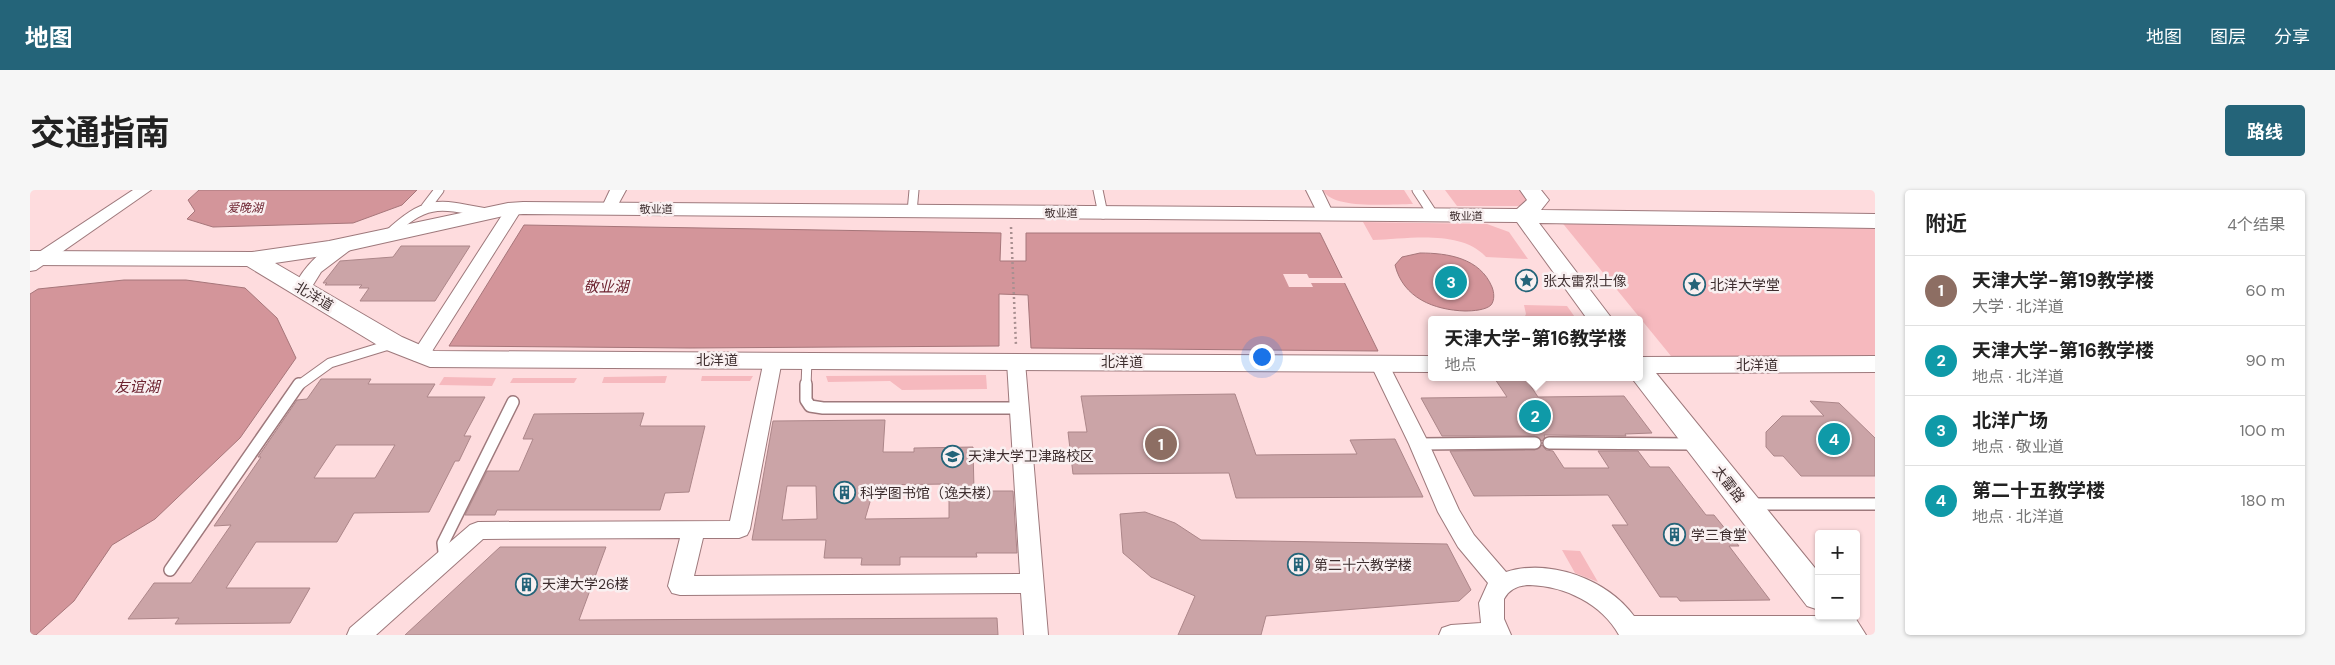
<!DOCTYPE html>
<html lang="zh">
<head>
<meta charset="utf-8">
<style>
	:root { --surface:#fff; --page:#f6f6f6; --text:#222; --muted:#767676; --line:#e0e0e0; --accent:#246479 }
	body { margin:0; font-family:"DM Sans","Noto Sans SC",sans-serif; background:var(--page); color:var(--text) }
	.controls { position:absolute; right:15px; bottom:15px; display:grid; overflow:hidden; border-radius:5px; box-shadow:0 1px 4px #0004 }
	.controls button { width:45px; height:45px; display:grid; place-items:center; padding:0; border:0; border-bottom:1px solid var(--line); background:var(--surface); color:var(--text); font:25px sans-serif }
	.you { position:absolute; left:1231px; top:166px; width:18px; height:18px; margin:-12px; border:4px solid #fff; border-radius:50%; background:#1a73e8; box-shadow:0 0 0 8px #1a73e833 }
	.badge { display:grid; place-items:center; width:32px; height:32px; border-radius:50%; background:var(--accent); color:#fff; font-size:16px; font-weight:700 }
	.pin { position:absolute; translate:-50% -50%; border:2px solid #fff; box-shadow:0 1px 5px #0006 }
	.popup { position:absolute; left:1398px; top:126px; width:215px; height:65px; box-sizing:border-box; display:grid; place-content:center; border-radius:5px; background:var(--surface); filter:drop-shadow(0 1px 4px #0005); font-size:16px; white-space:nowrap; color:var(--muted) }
	.popup b { font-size:19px; color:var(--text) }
	.popup::after { content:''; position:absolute; left:50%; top:100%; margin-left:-10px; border:10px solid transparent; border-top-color:var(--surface) }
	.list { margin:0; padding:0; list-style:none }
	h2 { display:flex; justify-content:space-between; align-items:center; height:65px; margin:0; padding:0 20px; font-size:21px }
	h2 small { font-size:16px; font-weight:400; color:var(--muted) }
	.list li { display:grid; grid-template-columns:32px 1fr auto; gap:15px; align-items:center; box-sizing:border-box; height:70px; padding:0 20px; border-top:1px solid var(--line) }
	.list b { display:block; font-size:19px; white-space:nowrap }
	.list p { margin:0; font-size:16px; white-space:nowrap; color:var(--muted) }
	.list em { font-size:16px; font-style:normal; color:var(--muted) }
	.map { position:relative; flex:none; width:1845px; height:445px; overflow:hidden; border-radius:5px }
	header { display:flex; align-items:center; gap:30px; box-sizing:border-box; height:70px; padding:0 25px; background:var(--accent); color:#fff }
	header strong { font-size:24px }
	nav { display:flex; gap:28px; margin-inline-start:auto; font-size:18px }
	.intro { display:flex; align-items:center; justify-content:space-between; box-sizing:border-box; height:120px; padding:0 30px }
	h1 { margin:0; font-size:35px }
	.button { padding:12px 22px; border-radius:5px; background:var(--accent); color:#fff; font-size:18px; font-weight:700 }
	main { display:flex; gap:30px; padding:0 30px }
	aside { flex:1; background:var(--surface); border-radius:5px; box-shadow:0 1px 4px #0004 }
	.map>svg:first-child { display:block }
	.green { fill:#f6b9be }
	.water { fill:#d3959a; stroke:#a6767a }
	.pier { fill:#fedcde }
	.building { fill:#cba4a7; stroke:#ac8689; fill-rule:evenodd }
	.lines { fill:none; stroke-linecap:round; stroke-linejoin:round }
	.lane-far1-casing { stroke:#9e797c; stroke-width:11 }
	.lane-casing { stroke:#9e797c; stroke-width:14 }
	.street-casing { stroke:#9e797c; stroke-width:2 }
	.secondary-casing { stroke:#9e797c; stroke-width:2 }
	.path { stroke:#a98f90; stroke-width:2.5; stroke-dasharray:2 3; stroke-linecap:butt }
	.lane-far1 { stroke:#fff; stroke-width:9 }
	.lane { stroke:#fff; stroke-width:11 }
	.street { fill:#fff; fill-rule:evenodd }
	.secondary { fill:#fff; fill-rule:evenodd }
	.labels { text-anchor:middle; stroke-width:5; stroke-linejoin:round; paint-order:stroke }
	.far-street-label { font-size:11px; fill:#3e2e2f; stroke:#f9f0f1 }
	.far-water-label { font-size:12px; font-style:italic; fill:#6d2330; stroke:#f9f0f1 }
	.poi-label { font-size:14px; fill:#3e2e2f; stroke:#f9f0f1; text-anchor:start }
	.street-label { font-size:14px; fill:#3e2e2f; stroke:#f9f0f1 }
	.water-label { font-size:15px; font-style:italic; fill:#6d2330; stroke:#f9f0f1 }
</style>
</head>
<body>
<header>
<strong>地图</strong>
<nav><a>地图</a><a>图层</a><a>分享</a></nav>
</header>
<div class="intro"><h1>交通指南</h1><a class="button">路线</a></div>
<main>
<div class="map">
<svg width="1845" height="445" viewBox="0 0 1845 445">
	<rect width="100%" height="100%" fill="#fedcde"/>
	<path class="green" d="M 1293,0 L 1374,0 L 1383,14 C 1362,14 1302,20 1293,0 Z
		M 1415,0 L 1489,0 L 1499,12 L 1491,16 L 1427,16 Z
		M 1530,30 L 1845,34 L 1845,166 L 1641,166 Z
		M 1333,32 L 1457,34 L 1479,42 L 1498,69 L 1456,67 C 1431,39 1377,49 1343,50 Z
		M 1494,115 L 1537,116 L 1547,130 L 1493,130 L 1496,124 Z
		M 956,185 L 957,199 L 872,200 L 860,191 L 798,192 L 796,186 Z
		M 637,186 L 635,193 L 572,193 L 574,187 Z
		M 672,186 L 723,186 L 720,191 L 671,191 Z
		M 414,187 L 466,188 L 462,196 L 409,195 Z
		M 483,188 L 547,188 L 544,193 L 480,193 Z
		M 1532,360 L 1550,361 L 1568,392 L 1545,383 Z"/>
	<path class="water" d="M 169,0 L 387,0 L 372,15 L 323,33 L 183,37 L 157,29 L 165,21 L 158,10 Z
		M 494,35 L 971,43 L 970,71 L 996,71 L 996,43 L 1290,43 L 1348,161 L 1001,158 L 998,105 L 969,104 L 969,156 L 660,158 L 419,156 Z
		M 1390,63 C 1418,63 1450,68 1462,97 C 1464,102 1465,110 1461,115 C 1456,120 1443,121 1435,121 C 1404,120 1373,108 1365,75 L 1372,67 Z
		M 94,90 L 156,90 L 215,98 L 247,128 L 266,168 L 210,248 L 125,329 L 82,355 L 44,411 L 6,445 L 0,445 L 0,104 L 8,99 Z"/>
	<path class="pier" d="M 1253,84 L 1277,84 L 1279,88 L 1313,88 L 1316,93 L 1281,93 L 1283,97 L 1259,97 Z"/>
	<path class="building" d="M 371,56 L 440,56 L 405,111 L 330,111 L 339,98 L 329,98 L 332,95 L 295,95 L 297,93 L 293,93 L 310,71 L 363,67 Z
		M 291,189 L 341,189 L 338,194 L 405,194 L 397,207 L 455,207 L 434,246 L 441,246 L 429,271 L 425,271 L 399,322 L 324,323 L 307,352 L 226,352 L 196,398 L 280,398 L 260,433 L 145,434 L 149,428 L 98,429 L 124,393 L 161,393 L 201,335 L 184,336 L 231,267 L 228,267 L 267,210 L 277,209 ZM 306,255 L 365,255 L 345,288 L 284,288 Z
		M 1465,189 L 1496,189 L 1508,207 L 1594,206 L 1622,243 L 1595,244 L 1596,246 L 1514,245 L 1515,247 L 1512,251 L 1505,246 L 1412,246 L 1391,208 L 1477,207 Z
		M 1205,204 L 1226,265 L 1327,264 L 1320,250 L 1365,249 L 1393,307 L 1206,308 L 1199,283 L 1043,284 L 1038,242 L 1057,242 L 1051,206 Z
		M 1780,211 L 1809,213 L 1845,248 L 1845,286 L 1771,286 L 1753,266 L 1744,266 L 1736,257 L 1736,242 L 1752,226 L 1794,226 Z
		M 614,223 L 610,236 L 675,236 L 659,302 L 635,303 L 630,320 L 467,320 L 465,325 L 435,325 L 457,281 L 489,281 L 503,249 L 493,249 L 504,224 Z
		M 855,230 L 853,262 L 884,262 L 884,258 L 943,257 L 944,301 L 983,301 L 987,363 L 946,363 L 947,367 L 870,367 L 870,375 L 831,375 L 832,368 L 794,368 L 796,350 L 722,350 L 743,231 ZM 919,294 L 919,328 L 835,329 L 840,312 L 837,295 ZM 757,296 L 786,296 L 787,329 L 752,330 Z
		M 1512,255 L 1516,260 L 1523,261 L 1534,278 L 1579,278 L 1568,261 L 1608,261 L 1620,277 L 1639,277 L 1676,325 L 1684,325 L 1709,356 L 1699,356 L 1740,410 L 1650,411 L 1647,407 L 1630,407 L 1582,335 L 1598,335 L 1578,305 L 1444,306 L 1420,261 L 1505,260 Z
		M 1115,322 L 1145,333 L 1171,350 L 1417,354 L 1441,400 L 1429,411 L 1236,426 L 1231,445 L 1148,445 L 1165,406 L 1121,387 L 1093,363 L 1090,324 Z
		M 470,357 L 576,357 L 549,430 L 967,428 L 968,445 L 375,445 Z"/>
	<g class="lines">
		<defs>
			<path id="lane-far1" d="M 1068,0 L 1073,24
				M 1387,0 L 1404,26
				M 396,17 L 409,0
				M 882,22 L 884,0
				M 358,45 C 396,10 407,13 456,23
				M 268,196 L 300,173 L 362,154
				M 776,196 L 777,170"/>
			<path id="lane" d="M 776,194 L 776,210 L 780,216 L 793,218 L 991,218
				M 1519,253 L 1665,254
				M 1389,254 L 1505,253
				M 1721,314 L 1845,314
				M 415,371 L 413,353 L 483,212
				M 140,380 L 269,194"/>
			<path id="street" d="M 103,0 L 121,0 L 6,80 L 0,81 L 0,68 Z
				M 580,0 L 596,0 L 584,22 L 574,22 L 571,19 Z
				M 1276,0 L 1292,0 L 1304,25 L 1302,28 L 1290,28 Z
				M 484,14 L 489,16 L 492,19 L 399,166 L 397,170 L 390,172 L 383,170 L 381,166 L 476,19 L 479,16 Z
				M 318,49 L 324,51 L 326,54 L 324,57 L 291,82 L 278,103 L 266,103 L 263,99 C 273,77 294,55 318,49 Z
				M 743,164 L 750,166 L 752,170 L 720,339 L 717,345 L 709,348 L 673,348 L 664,386 L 990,384 L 977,172 L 979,168 L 986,166 L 993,168 L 995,172 L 1018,445 L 994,445 L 991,403 L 650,405 L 642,403 L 638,396 L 650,348 L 453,349 L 346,445 L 317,445 L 320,438 L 440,335 L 448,332 L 700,331 L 734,170 L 736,166 Z
				M 1349,167 L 1356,169 L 1358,173 L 1399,254 L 1429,320 L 1444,345 L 1476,382 C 1519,368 1577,389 1604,426 L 1813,426 L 1821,429 L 1824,436 L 1821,443 L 1815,445 L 1589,445 C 1572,414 1535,396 1500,395 C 1489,395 1479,399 1474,409 L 1474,429 L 1481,445 L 1409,445 L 1412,438 L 1421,435 L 1451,433 L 1449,413 L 1458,393 L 1428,357 L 1408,322 L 1379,254 L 1340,173 L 1342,169 Z"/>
			<path id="secondary" d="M 1490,0 L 1511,0 L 1519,10 L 1511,20 L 1845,24 L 1845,38 L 1509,33 L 1583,130 L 1558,130 L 1487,32 L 493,24 L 478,25 L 299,65 L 245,73 L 372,147 L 404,161 L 1401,166 L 1401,182 L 400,177 L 354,159 L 217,76 L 0,75 L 0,61 L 222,62 L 299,51 L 478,13 L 493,12 L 1487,19 L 1497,10 Z
				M 1845,166 L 1845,182 L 1626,183 L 1789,383 L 1789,420 L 1777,416 L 1601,187 L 1609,187 L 1609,167 Z
				M 1789,423 L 1789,426 L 1824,426 L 1836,445 L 1799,445 L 1787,426 Z"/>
		</defs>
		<use href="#lane-far1" class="lane-far1-casing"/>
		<use href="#lane" class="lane-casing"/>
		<use href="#street" class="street-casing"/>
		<use href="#secondary" class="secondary-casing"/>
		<path class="path" d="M 981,37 L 986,156"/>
		<use href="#lane-far1" class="lane-far1"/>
		<use href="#lane" class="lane"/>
		<use href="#street" class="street"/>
		<use href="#secondary" class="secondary"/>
	</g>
	<defs>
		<symbol id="sight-ring" viewBox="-11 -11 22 22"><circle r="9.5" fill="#f9f0f1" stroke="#246479" stroke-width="1.5"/><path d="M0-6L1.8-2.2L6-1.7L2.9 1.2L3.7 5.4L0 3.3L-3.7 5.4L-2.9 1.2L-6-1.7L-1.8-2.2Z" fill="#246479"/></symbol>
		<symbol id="university-ring" viewBox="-11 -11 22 22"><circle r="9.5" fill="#f9f0f1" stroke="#246479" stroke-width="1.5"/><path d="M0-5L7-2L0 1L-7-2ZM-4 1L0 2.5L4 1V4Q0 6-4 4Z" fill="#246479"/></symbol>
		<symbol id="building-ring" viewBox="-11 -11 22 22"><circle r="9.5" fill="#f9f0f1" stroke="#246479" stroke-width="1.5"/><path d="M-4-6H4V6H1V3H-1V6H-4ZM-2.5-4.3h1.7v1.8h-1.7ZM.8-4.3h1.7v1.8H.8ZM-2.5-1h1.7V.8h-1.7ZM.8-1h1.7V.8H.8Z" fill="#246479"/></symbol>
	</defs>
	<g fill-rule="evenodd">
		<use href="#sight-ring" x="1484" y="78" width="25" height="25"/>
		<use href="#sight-ring" x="1652" y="82" width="25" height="25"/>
		<use href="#university-ring" x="910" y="254" width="25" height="25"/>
		<use href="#building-ring" x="802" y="290" width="25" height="25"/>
		<use href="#building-ring" x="1632" y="332" width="25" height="25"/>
		<use href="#building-ring" x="1256" y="362" width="25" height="25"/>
		<use href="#building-ring" x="484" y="382" width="25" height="25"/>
	</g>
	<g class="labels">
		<g class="far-street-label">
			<text x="626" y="23">敬业道</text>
			<text x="1031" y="27">敬业道</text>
			<text x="1436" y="30">敬业道</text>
		</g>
		<g class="far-water-label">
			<text x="215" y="22">爱晚湖</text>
		</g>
		<g class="poi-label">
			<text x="1513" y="96">张太雷烈士像</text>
			<text x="1680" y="100">北洋大学堂</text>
			<text x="938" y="271">天津大学卫津路校区</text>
			<text x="830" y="308">科学图书馆（逸夫楼）</text>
			<text x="1661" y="350">学三食堂</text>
			<text x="1284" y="380">第二十六教学楼</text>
			<text x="512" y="399">天津大学26楼</text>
		</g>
		<g class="street-label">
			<text transform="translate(284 106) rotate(31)" y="5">北洋道</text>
			<text x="687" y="175">北洋道</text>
			<text x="1092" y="177">北洋道</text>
			<text x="1727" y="180">北洋道</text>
			<text transform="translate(1699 294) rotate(52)" y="5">太雷路</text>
		</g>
		<g class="water-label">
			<text x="576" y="102">敬业湖</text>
			<text x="107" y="202">友谊湖</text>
		</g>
	</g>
</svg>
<div class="controls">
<button>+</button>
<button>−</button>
</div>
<div class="you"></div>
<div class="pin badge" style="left:1131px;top:254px;background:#8d6e63">1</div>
<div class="pin badge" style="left:1505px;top:226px;background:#0f9aa8">2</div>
<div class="popup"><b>天津大学-第16教学楼</b>地点</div>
<div class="pin badge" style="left:1421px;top:92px;background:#0f9aa8">3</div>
<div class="pin badge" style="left:1804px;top:249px;background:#0f9aa8">4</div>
</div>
<aside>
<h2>附近<small>4个结果</small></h2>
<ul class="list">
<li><span class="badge" style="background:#8d6e63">1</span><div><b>天津大学-第19教学楼</b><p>大学 · 北洋道</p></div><em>60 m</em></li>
<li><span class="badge" style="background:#0f9aa8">2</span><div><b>天津大学-第16教学楼</b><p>地点 · 北洋道</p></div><em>90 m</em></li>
<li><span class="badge" style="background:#0f9aa8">3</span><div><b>北洋广场</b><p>地点 · 敬业道</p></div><em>100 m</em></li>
<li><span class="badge" style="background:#0f9aa8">4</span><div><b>第二十五教学楼</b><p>地点 · 北洋道</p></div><em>180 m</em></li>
</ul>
</aside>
</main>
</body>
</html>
